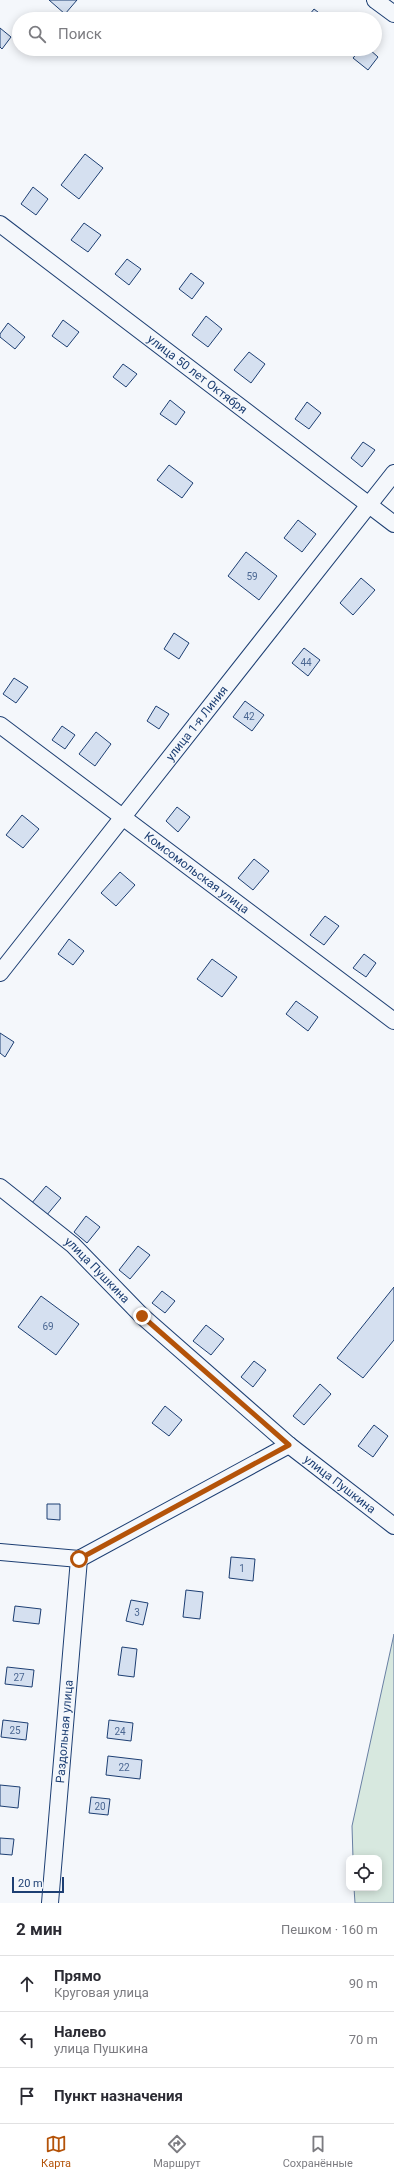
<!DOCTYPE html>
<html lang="ru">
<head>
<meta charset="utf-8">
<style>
	:root { --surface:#fff; --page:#f2f2f3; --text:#2b2b33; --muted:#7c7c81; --line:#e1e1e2; --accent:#b45309 }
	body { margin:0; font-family:Roboto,sans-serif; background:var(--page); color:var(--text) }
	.controls { position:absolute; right:12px; bottom:12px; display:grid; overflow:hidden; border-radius:8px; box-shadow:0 2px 10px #0003 }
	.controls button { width:36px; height:36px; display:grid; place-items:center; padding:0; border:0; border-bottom:1px solid var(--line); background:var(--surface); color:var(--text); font:20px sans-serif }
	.scale { position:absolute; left:12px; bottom:10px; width:52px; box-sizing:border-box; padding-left:4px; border:2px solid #1d3f73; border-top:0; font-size:11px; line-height:14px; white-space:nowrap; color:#1d3f73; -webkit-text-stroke:3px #f4f7fb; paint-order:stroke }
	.stop { position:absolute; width:12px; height:12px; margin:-9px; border:3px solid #b45309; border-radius:50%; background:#fff }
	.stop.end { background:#b45309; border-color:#fff; box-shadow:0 1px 4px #0008 }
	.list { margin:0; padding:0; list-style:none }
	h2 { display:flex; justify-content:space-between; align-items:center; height:52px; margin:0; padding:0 16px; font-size:17px }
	h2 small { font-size:13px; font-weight:400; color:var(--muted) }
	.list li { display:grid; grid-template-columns:26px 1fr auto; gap:12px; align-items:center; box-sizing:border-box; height:56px; padding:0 16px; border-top:1px solid var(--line) }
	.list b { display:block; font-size:15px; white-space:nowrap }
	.list p { margin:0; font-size:13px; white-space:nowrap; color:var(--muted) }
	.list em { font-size:13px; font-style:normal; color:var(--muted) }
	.icon { flex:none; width:22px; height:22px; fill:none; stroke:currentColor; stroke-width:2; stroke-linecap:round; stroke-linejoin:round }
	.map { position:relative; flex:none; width:394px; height:1903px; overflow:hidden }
	.search { position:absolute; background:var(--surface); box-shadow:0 2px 10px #0003; left:12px; right:12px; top:12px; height:44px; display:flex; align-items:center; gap:10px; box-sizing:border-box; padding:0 14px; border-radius:22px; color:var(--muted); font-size:15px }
	.sheet { height:220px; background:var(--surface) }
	nav { display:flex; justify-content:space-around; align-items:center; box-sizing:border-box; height:56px; border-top:1px solid var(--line); background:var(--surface); font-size:11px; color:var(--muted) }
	nav a { display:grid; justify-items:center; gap:2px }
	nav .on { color:var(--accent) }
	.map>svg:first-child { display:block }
	.green { fill:#d7e8df; stroke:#687fa3 }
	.building { fill:#d5e0f0; stroke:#1d3f73 }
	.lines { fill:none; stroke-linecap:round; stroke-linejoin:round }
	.minor-casing { stroke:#1d3f73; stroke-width:18 }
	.minor { stroke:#f4f7fb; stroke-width:16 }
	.route { stroke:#b45309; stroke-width:5 }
	.labels { text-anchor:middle; stroke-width:3; stroke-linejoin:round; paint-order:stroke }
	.number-label { font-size:10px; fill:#4b6792 }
	.street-label { font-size:12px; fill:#1d3f73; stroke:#f4f7fb }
</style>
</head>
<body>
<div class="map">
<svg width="394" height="1903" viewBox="0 0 394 1903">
	<rect width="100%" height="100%" fill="#f4f7fb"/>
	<path class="green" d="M 394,1634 L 394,1903 L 355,1903 L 354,1888 L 379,1888 L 379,1858 L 353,1858 L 352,1826 Z"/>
	<path class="building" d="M 49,0 L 77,0 L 65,14 Z
		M 314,9 L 327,19 L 306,19 Z
		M 0,28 L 11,37 L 2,49 L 0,47 Z
		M 361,49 L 369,49 L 378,57 L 368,70 L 353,58 Z
		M 85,154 L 103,168 L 79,199 L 61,185 Z
		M 33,187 L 48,199 L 36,215 L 21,204 Z
		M 84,223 L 101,235 L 88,252 L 71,240 Z
		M 127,259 L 141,269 L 129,285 L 115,274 Z
		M 191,273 L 204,283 L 192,299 L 179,289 Z
		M 206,316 L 222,329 L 208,347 L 192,335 Z
		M 63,320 L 79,332 L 67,347 L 52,336 Z
		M 8,323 L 25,337 L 15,349 L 0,337 L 0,334 Z
		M 249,352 L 265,364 L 251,383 L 234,370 Z
		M 123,364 L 137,374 L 126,387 L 113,377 Z
		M 170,400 L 185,412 L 176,425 L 160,414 Z
		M 307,402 L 321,413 L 309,429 L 295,419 Z
		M 363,442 L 375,450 L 362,467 L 351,458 Z
		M 169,465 L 193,483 L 182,498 L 157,480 Z
		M 298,520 L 316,534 L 302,552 L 284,538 Z
		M 246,552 L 277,576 L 259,600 L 228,576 Z
		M 361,578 L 375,590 L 353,615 L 340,603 Z
		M 174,633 L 189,643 L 179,659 L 164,649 Z
		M 304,648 L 320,660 L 308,676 L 292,663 Z
		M 14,678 L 28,687 L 16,703 L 3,694 Z
		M 245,701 L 264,715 L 252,731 L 233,717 Z
		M 156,706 L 169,714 L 159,729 L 147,721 Z
		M 62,726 L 75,735 L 65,749 L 52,740 Z
		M 96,732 L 111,744 L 95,766 L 79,754 Z
		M 177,807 L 190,817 L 178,832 L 166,821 Z
		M 22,815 L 39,829 L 23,848 L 6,835 Z
		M 254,859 L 269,871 L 253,890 L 238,878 Z
		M 120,872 L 135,885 L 116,906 L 101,893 Z
		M 325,916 L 339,926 L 324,945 L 310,935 Z
		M 69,939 L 84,951 L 73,965 L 58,954 Z
		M 364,954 L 376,963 L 366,977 L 353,968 Z
		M 212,959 L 237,977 L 222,997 L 197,979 Z
		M 296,1001 L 318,1017 L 308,1031 L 286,1014 Z
		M 0,1033 L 14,1042 L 5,1057 L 0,1053 Z
		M 46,1186 L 61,1198 L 46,1216 L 31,1204 Z
		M 86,1216 L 100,1227 L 87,1243 L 74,1232 Z
		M 138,1246 L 150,1255 L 130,1279 L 119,1270 Z
		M 394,1287 L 394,1340 L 363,1378 L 337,1358 Z
		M 162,1291 L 175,1301 L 165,1313 L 152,1303 Z
		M 41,1296 L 79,1324 L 56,1355 L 18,1327 Z
		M 206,1325 L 224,1339 L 211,1355 L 193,1341 Z
		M 254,1361 L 266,1370 L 253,1387 L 241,1377 Z
		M 320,1384 L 331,1394 L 304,1425 L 293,1416 Z
		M 165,1406 L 182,1420 L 169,1436 L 152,1423 Z
		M 374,1425 L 388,1436 L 373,1457 L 358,1446 Z
		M 47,1504 L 60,1504 L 60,1520 L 47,1519 Z
		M 231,1557 L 255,1559 L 253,1581 L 229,1578 Z
		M 186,1590 L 203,1592 L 200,1619 L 183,1617 Z
		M 131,1600 L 148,1603 L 143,1625 L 126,1621 Z
		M 15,1606 L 41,1609 L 39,1624 L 13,1621 Z
		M 122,1647 L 137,1649 L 134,1677 L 118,1675 Z
		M 7,1667 L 34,1670 L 32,1687 L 5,1684 Z
		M 3,1720 L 28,1723 L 26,1740 L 1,1737 Z
		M 109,1720 L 133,1723 L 131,1741 L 107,1738 Z
		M 108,1756 L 142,1760 L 140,1779 L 106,1775 Z
		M 0,1785 L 20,1787 L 18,1808 L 0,1806 Z
		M 91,1797 L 110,1799 L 108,1815 L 89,1813 Z
		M 0,1838 L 14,1839 L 12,1855 L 0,1854 Z"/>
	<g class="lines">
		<defs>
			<g id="minor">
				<path d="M 375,0 L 394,14"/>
				<path id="s1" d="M 0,224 L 394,524"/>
				<path id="s2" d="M 0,725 L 394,1021"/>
				<path id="s3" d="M 0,973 L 394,473"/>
				<path id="s4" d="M 0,1187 L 73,1245 L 142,1316 L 289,1445 L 394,1526"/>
				<path d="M 0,1552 L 79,1559 L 289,1445"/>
				<path id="s5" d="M 50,1903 L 79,1559"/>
			</g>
		</defs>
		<use href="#minor" class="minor-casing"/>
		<use href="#minor" class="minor"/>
	</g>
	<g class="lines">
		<path class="route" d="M 79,1559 L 289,1445 L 142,1316"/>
	</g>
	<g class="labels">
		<g class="number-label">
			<text x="252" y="580">59</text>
			<text x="306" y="666">44</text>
			<text x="249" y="720">42</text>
			<text x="48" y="1330">69</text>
			<text x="242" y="1572">1</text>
			<text x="137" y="1616">3</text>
			<text x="19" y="1681">27</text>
			<text x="15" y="1734">25</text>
			<text x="120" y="1735">24</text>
			<text x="124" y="1771">22</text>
			<text x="100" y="1810">20</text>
		</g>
		<g class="street-label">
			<text dy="4" stroke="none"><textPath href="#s1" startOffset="248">улица 50 лет Октября</textPath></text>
			<text dy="4" stroke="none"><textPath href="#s3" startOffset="318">улица 1-я Линия</textPath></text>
			<text dy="4" stroke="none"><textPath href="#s2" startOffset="246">Комсомольская улица</textPath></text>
			<text dy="4" stroke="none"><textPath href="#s4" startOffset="128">улица Пушкина</textPath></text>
			<text dy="4" stroke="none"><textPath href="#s4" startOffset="452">улица Пушкина</textPath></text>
			<text dy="4" stroke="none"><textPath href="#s5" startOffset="172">Раздольная улица</textPath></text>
		</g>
	</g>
</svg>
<div class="controls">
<button><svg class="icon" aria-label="locate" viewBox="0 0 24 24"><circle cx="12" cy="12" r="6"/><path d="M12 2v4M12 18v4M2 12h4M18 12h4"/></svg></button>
</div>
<div class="scale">20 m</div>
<div class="stop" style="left:79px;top:1559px"></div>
<div class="stop end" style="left:142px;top:1316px"></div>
<div class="search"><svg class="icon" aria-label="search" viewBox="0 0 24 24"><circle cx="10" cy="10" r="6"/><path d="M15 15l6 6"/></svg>Поиск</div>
</div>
<section class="sheet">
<h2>2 мин<small>Пешком · 160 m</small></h2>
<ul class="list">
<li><svg class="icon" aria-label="ahead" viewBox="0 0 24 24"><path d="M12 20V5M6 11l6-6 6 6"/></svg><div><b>Прямо</b><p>Круговая улица</p></div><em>90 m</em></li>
<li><svg class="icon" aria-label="left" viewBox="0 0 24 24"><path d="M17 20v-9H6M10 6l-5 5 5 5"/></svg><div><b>Налево</b><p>улица Пушкина</p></div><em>70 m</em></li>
<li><svg class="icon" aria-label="arrive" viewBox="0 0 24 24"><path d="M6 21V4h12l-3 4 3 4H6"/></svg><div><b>Пункт назначения</b></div></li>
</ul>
</section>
<nav>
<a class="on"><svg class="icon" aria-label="map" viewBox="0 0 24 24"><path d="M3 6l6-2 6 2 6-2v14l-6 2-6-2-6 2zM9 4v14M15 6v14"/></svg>Карта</a>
<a><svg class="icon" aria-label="directions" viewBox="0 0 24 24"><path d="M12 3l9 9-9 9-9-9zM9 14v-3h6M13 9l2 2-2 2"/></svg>Маршрут</a>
<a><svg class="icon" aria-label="saved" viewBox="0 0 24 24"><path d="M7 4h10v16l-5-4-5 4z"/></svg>Сохранённые</a>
</nav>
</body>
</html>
